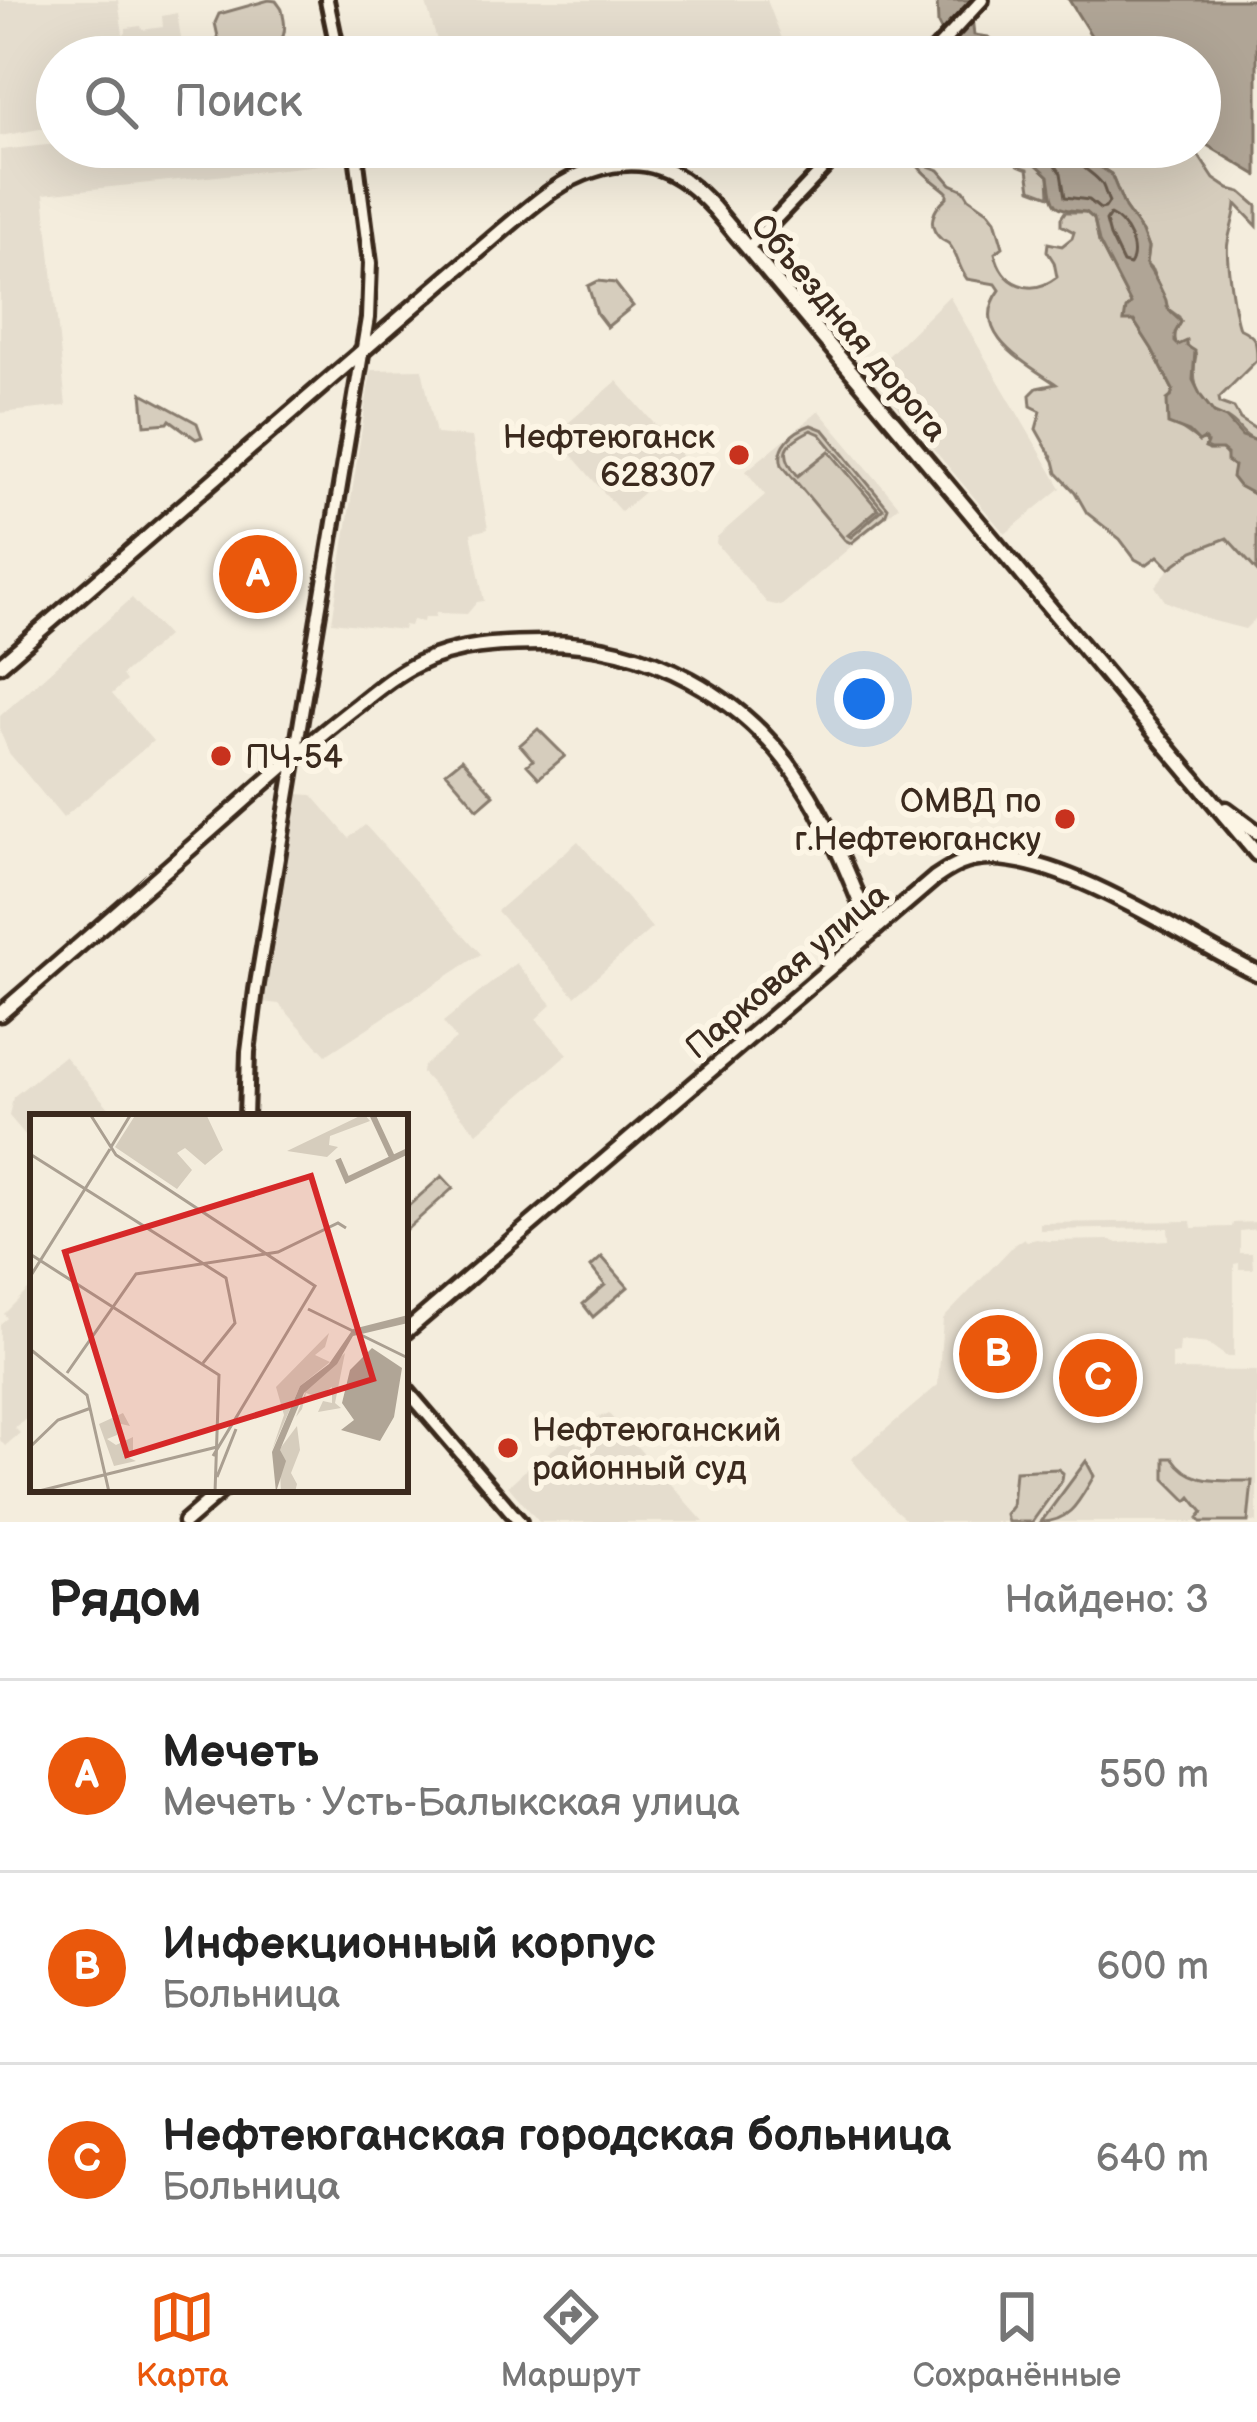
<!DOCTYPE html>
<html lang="ru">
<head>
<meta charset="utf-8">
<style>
	:root { --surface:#fff; --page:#f2f2f2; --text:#222; --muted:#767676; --line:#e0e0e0; --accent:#ea580c }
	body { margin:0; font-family:"Balsamiq Sans",sans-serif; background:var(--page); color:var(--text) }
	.you { position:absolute; left:864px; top:699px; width:42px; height:42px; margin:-30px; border:9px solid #fff; border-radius:50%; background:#1a73e8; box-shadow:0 0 0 18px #1a73e833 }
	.badge { display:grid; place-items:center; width:78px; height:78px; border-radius:50%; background:var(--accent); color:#fff; font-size:39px; font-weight:700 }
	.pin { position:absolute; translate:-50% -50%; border:6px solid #fff; box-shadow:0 3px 12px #0006 }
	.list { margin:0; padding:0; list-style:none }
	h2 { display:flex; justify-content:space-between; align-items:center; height:156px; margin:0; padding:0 48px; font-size:51px }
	h2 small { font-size:39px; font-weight:400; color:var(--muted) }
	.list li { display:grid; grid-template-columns:78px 1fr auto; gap:36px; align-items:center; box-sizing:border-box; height:192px; padding:0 48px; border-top:3px solid var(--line) }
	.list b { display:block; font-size:45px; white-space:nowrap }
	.list p { margin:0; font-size:39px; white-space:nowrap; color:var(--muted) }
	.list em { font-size:39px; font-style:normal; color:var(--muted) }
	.icon { flex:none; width:66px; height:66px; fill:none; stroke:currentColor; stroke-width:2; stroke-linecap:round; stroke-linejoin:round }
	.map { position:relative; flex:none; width:1257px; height:1522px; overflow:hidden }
	.search { position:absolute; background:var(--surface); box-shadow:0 12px 48px #0002; left:36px; right:36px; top:36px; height:132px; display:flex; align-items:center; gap:30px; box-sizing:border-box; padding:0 42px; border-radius:66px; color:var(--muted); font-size:45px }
	.sheet { height:732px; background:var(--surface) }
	nav { display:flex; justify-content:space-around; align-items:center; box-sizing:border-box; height:168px; border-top:3px solid var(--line); background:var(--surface); font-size:33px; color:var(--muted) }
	nav a { display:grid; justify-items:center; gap:6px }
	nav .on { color:var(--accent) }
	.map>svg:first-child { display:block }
	.built { fill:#e5ddce }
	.green { fill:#d6cdbd; stroke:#887c6e; stroke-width:3; fill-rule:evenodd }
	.water { fill:#b0a596; stroke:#817466; stroke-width:3 }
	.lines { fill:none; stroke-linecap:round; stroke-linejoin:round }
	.shore { stroke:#6a5b4e; stroke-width:3 }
	.minor-casing { stroke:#3b2a1e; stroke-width:20 }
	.major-casing { stroke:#3b2a1e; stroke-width:21 }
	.minor { stroke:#fcf5e5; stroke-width:10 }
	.major { stroke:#fcf5e5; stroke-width:12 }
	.poi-dot { fill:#c8321e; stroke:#fcf5e5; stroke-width:4.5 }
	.labels { text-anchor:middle; stroke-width:12; stroke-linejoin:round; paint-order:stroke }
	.street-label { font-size:33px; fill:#3b2a1e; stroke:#fcf5e5 }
	.poi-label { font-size:33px; fill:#3b2a1e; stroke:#fcf5e5; text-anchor:end }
	.inset-river { fill:none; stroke:#b0a596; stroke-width:6 }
	.inset-road { fill:none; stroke:#aa9f91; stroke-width:3 }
	.view { fill:#d62828; fill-opacity:0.15; stroke:#d62828; stroke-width:6 }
	.inset-edge { fill:none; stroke:#3b2a1e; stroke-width:6 }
</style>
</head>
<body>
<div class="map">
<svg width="1257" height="1522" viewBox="0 0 1257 1522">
	<rect width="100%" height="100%" fill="#f4eddd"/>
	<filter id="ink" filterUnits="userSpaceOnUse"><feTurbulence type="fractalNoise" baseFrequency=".00833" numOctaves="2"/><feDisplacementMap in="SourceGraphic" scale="24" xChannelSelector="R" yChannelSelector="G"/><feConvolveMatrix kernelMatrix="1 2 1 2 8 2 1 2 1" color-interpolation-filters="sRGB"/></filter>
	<g filter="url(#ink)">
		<path class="built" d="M 0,0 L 118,0 L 123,34 L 126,33 L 126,28 L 141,26 L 142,30 L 163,27 L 162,16 L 177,13 L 184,57 L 57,57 L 57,126 L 0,136 Z
			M 425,0 L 767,0 L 784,44 L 751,57 L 442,57 Z
			M 57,144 L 57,147 L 340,149 L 329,153 L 330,164 L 44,194 L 66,406 L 0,413 L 0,150 Z
			M 949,296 L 1061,488 L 1005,534 L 870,374 Z
			M 422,369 L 436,434 L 472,437 L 488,529 L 471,533 L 484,601 L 477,602 L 467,614 L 436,613 L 435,617 L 424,617 L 423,622 L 412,620 L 410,626 L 404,625 L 403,630 L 332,622 L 371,370 Z
			M 617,381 L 684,458 L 621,512 L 554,435 Z
			M 819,411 L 899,506 L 781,606 L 767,603 L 716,543 L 717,537 L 765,495 L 746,471 Z
			M 1227,537 L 1257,571 L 1257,617 L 1245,629 L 1210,620 L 1165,601 L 1155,586 L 1170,568 L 1193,551 Z
			M 132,598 L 167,636 L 122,675 L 126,681 L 112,694 L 153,741 L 63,818 L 9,753 L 0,731 L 0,716 Z
			M 297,794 L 312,795 L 349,838 L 365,825 L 481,954 L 326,1055 L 279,1004 L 262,1002 Z
			M 578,841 L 652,928 L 575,996 L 497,911 Z
			M 516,963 L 552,1004 L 536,1019 L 568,1054 L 477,1133 L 422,1073 L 423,1066 L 456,1039 L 443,1022 Z
			M 64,1056 L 117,1117 L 33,1117 L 33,1144 L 9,1116 L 13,1097 Z
			M 1191,1221 L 1192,1228 L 1232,1227 L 1233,1223 L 1257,1222 L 1257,1229 L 1240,1231 L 1240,1253 L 1252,1253 L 1253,1269 L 1239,1269 L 1239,1263 L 1234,1264 L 1234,1357 L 1227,1357 L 1209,1344 L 1180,1341 L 1179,1353 L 1172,1354 L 1172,1370 L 1257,1371 L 1257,1522 L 909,1522 L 893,1508 L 851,1459 L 938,1385 L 943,1319 L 1015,1244 L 1024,1238 L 1027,1241 L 1037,1239 L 1048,1241 L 1111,1240 L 1118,1243 L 1169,1240 L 1168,1228 L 1040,1230 L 1040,1223 Z
			M 33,1285 L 33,1413 L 15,1428 L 20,1433 L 5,1446 L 0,1440 L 0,1324 L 7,1318 L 4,1314 Z
			M 609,1414 L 659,1472 L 704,1522 L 539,1522 L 508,1486 L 542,1455 L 544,1456 L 570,1436 L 578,1444 L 603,1424 L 598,1417 Z"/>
		<path class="green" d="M 269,0 L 276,1 C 284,12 281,6 284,20 C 288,47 272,44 251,47 C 238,49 231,51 220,46 L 215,23 L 219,14 Z
			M 1005,147 L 1036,147 L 1033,161 L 1049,176 L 1050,196 L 1031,189 L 1028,169 C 1016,165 1007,160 1005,147 Z
			M 1082,147 L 1193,147 L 1214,179 L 1229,189 L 1241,192 L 1257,206 L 1257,226 L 1236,204 C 1235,218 1230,229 1228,242 C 1225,255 1234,314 1239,328 C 1256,336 1257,341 1257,360 L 1219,398 L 1220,403 L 1234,408 L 1240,419 L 1257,430 L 1257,441 C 1242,437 1240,425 1227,418 C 1224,417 1220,417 1218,416 C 1196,404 1191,376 1196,355 L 1187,345 L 1177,345 C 1171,337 1177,329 1181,322 L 1179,317 L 1168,309 L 1152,270 L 1146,264 L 1148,248 L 1142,232 L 1125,208 L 1111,174 L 1094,163 Z
			M 921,163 L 939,170 L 951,184 L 964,190 L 969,198 L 988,211 L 995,220 L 1003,247 L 995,253 C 1002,284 1030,298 1057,277 L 1054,262 L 1047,251 L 1048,243 L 1062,246 L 1072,238 L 1074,232 L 1061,225 L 1061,218 L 1065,212 L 1086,212 L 1094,219 L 1099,242 L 1131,304 L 1134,321 L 1152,349 L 1173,390 L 1171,397 L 1176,425 L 1199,441 L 1204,439 L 1209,450 L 1221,449 C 1233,459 1236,472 1240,486 L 1257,496 L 1257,571 L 1227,538 L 1193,551 L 1170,568 L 1158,556 L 1146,565 L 1135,559 L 1120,539 L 1087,513 L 1075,492 L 1057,473 L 1054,461 L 1036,429 L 1041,411 L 1031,406 L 1030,395 L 1037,388 L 1056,384 C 1024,362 968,333 1000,290 L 996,284 L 967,279 C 959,269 957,253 949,244 C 947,242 943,241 941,239 C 925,225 934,208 947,197 L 947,192 C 937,183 926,177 918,166 Z
			M 598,281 L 615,283 L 633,306 L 607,327 L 597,314 L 588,286 Z
			M 142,393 L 197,423 L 202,437 L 196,439 L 170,420 L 168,423 L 145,425 Z
			M 811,425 L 824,430 L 888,508 L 885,516 L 851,543 L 845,540 L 782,465 C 776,446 793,431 811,425 ZM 811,430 L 820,434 L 883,509 L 851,537 L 848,535 L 878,509 L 829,451 L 798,476 C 778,452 785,443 811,430 Z
			M 538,729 L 565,756 L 539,778 L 527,765 L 533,760 L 520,745 Z
			M 462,759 L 494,795 L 478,809 L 446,772 Z
			M 442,1176 L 453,1188 L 405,1231 L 405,1209 Z
			M 602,1257 L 628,1287 L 593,1317 L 583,1304 L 605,1285 L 591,1267 Z
			M 1165,1458 L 1173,1458 C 1191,1486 1221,1480 1252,1481 L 1248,1522 L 1201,1522 L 1198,1518 L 1203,1512 L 1191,1497 L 1187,1501 L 1165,1479 Z
			M 1086,1461 L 1094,1476 C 1080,1499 1071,1522 1041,1522 Z
			M 1058,1469 L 1063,1473 L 1062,1480 L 1032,1522 L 1008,1522 L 1006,1514 L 1012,1506 L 1015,1471 Z"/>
		<path class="water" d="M 937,0 L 970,0 L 974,35 L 988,37 L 1010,57 L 955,57 L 938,24 Z
			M 1069,0 L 1257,0 L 1257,175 L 1200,141 L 1200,57 L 1111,57 L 1097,45 Z
			M 1036,147 L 1082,147 L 1094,163 L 1111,174 L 1125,208 L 1142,232 L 1148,248 L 1146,264 C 1153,273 1160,287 1165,298 C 1167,301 1166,305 1168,308 C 1171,314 1177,317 1181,322 L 1175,333 L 1175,342 L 1178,345 L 1187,341 L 1187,346 L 1195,351 L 1193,380 L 1201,396 L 1214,413 L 1226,418 L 1242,436 L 1257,441 L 1257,496 L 1239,486 L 1232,477 L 1234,466 L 1227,461 L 1227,454 L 1222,450 L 1210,450 L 1205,448 L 1207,443 L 1204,439 L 1199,442 L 1189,432 L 1168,424 L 1167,400 L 1171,397 L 1173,390 L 1152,349 L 1134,321 L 1124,321 L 1126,309 L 1131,304 L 1099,242 L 1094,219 L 1086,212 C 1052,208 1054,210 1049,176 L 1033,161 Z"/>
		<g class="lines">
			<path class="shore" d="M 1048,147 L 1049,157 L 1061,173 L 1065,197 L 1089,200 L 1100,209 L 1105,208 L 1109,202 C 1106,196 1105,189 1102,184 C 1091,169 1078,171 1075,147
				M 1110,215 C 1126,222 1140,249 1130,265 L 1123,263 L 1110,236 L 1106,221 Z"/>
			<defs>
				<path id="minor" d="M 327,0 L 339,57
					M 929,57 L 982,0
					M 748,248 L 844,147
					M 246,1117 L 248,1052 L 256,990 L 368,318 L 370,263 L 355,147
					M 405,1388 L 520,1522"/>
				<path id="major" d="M 0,665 C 140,544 279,422 420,301 C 448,277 475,254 503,230 C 531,207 558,181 593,170 C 645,153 679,169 714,208 L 1257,854
					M 1226,809 L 1257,832
					M 0,1014 C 82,943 165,871 246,799 C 283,766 319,735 358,705 C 377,690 396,674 417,664 C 455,645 500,643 542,643 C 646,642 746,695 802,784 C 832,829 851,882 872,931
					M 405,1332 L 935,878 C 948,869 961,861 977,859 C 1057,848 1183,938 1257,973
					M 185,1522 L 223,1489"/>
			</defs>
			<use href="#minor" class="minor-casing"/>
			<use href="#major" class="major-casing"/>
			<use href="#minor" class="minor"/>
			<use href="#major" class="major"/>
		</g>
	</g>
	<g class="poi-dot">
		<circle cx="739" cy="455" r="12"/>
		<circle cx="221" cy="756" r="12"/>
		<circle cx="1065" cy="819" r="12"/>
		<circle cx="508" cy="1448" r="12"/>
	</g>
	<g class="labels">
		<g class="street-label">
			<text transform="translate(850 327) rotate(50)" y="12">Объездная дорога</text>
			<text transform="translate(786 970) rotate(-40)" y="12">Парковая улица</text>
		</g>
		<g class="poi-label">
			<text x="715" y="448">Нефтеюганск<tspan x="715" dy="38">628307</tspan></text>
			<text x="245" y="768" text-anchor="start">ПЧ-54</text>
			<text x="1041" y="812">ОМВД по<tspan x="1041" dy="38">г.Нефтеюганску</tspan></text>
			<text x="532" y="1441" text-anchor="start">Нефтеюганский<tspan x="532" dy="38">районный суд</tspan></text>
		</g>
	</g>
	<g transform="translate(30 1114)">
		<rect width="378" height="378" fill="#f4eddd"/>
		<path d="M 106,0 L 176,0 L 193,36 L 175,51 L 155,34 L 147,39 L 162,56 L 147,75 L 85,33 ZM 334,0 L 340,7 L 300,22 L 299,31 L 308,33 L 297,43 L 257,37 ZM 299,219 L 295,233 L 285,241 L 300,248 L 270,272 L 242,336 L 254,301 L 246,273 ZM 315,239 L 305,289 L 311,294 L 288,298 L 293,287 L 302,289 L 302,273 L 287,283 L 276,279 L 272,295 L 266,303 L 276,276 ZM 93,299 L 100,312 L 87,309 L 87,321 L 77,325 L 86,331 L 103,323 L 103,338 L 93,341 L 106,347 L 84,352 L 69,310 ZM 267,312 L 270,336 L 261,359 L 267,370 L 265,378 L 251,378 L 249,336 Z" fill="#d6cdbd"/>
		<path d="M 378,201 L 378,209 L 323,222 L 307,250 L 274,279 L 250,336 L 256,347 L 246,378 L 242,338 L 270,272 L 299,250 L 323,215 ZM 342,234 L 372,254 L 364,303 L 350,327 L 311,316 L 324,306 L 312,289 L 320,256 Z" fill="#b0a596"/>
		<path class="inset-river" d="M 342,0 L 362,43M 308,45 L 317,66 L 378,37"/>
		<path class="inset-road" d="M 60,0 L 86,41 L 285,172 L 183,342M 81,33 L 101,0M 0,40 L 196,164 L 205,209 L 173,249M 0,140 L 189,261 L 185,378M 0,163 L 80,35M 278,195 L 378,244M 0,235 L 57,281 L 79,378M 37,259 L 106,160 L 248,138 L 308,109 L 316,114M 0,333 L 28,306 L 61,294M 187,363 L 206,315M 5,378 L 187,333"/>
		<path class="view" d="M 281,62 L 343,265 L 97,341 L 35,138 Z"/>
		<rect width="378" height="378" class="inset-edge"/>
	</g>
</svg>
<div class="you"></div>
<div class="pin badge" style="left:258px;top:574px">A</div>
<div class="pin badge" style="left:998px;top:1354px">B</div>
<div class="pin badge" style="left:1098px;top:1378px">C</div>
<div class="search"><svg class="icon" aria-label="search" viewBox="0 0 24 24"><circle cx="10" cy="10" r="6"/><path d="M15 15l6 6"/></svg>Поиск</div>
</div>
<section class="sheet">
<h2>Рядом<small>Найдено: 3</small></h2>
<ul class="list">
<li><span class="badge">A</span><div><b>Мечеть</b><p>Мечеть · Усть-Балыкская улица</p></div><em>550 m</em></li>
<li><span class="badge">B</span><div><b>Инфекционный корпус</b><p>Больница</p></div><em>600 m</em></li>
<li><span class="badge">C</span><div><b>Нефтеюганская городская больница</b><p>Больница</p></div><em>640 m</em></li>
</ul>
</section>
<nav>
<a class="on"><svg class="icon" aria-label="map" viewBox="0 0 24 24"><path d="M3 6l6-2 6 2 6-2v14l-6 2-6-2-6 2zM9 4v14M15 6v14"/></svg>Карта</a>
<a><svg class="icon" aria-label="directions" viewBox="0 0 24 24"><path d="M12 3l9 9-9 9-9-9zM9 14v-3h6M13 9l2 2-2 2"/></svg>Маршрут</a>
<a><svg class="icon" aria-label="saved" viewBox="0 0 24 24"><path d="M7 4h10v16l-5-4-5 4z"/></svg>Сохранённые</a>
</nav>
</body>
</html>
